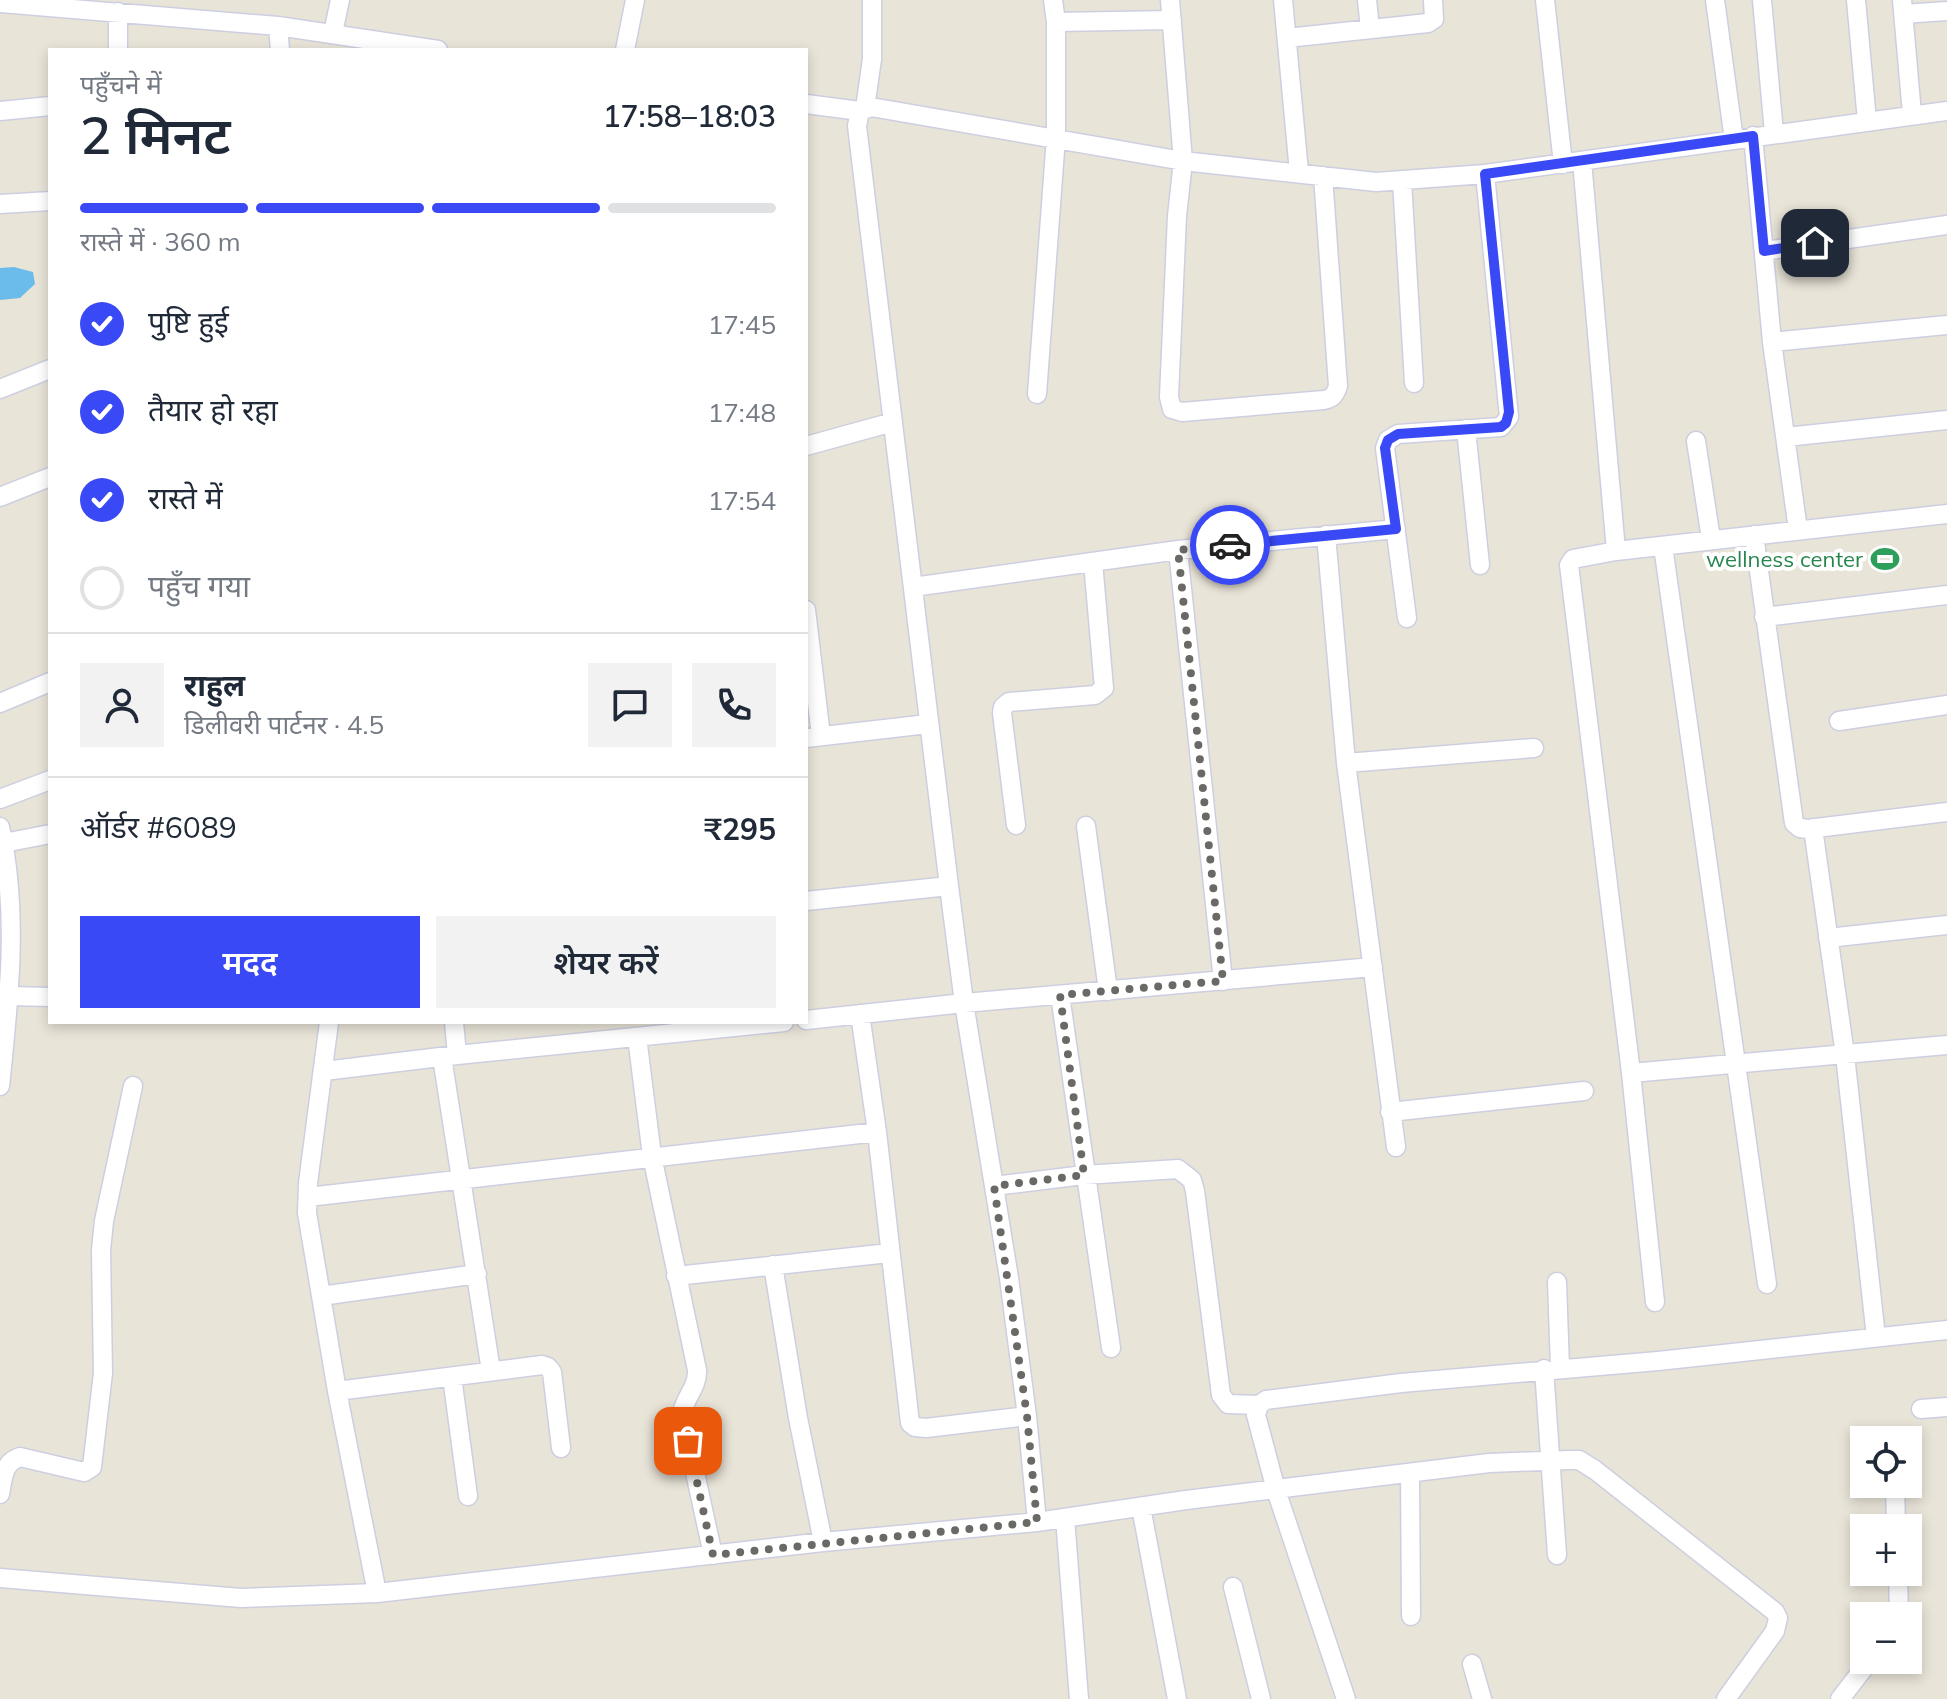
<!DOCTYPE html>
<html lang="hi">
<head>
<meta charset="utf-8">
<style>
	:root { --surface:#fff; --page:#f2f2f3; --text:#1f2937; --muted:#747a83; --line:#e0e1e3; --accent:#3949f5 }
	body { margin:0; font-family:Mulish,"Noto Sans Devanagari",sans-serif; background:var(--page); color:var(--text); height:100vh; display:flex; flex-direction:column; font-size:30px; white-space:nowrap }
	* { box-sizing:border-box; margin:0 }
	p { font-size:26px; color:var(--muted) }
	.icon { flex:none; width:44px; height:44px; fill:none; stroke:currentColor; stroke-width:2; stroke-linecap:round; stroke-linejoin:round }
	.map { position:relative; flex:1; overflow:hidden }
	.drawer { position:absolute; left:48px; top:48px; width:760px; height:976px; display:flex; flex-direction:column; background:var(--surface); border-radius:0px; box-shadow:0 4px 12px #0003 }
	.drawer>* { flex:none }
	.buttons { position:absolute; left:1850px; top:1426px; display:grid; gap:16px }
	.buttons a { display:grid; place-items:center; width:72px; height:72px; border-radius:0px; background:var(--surface); box-shadow:0 4px 12px #0003; font-size:40px }
	.pin { position:absolute; display:grid; place-items:center; width:68px; height:68px; color:#fff; margin:-34px; border-radius:16px; box-shadow:0 4px 12px #0006 }
	.courier { position:absolute; display:grid; place-items:center; width:80px; height:80px; margin:-40px; border:6px solid #3949f5; border-radius:50%; background:#fff; color:#222; box-shadow:0 2px 10px #0007 }
	.headline em { font-style:normal; font-weight:600 }
	.headline div { display:flex; flex-direction:column-reverse }
	.headline { display:flex; align-items:center; justify-content:space-between; height:136px; padding:0 32px }
	h1 { font-size:52px; font-weight:600; line-height:60px }
	.bar { display:grid; grid-template-columns:repeat(4,1fr); gap:12px 8px; align-content:center; height:96px; padding:0 32px }
	.bar i { height:10px; border-radius:6px; background:var(--line) }
	.bar .on { background:var(--accent) }
	.bar p { grid-column:span 4 }
	.line { display:flex; align-items:center; gap:20px; padding:0 32px; border-top:2px solid var(--line) }
	.line div { flex:1 }
	.round { display:grid; place-items:center; flex:none; width:84px; height:84px; border-radius:0px; background:var(--page) }
	ol { padding:0 32px; list-style:none }
	li { display:flex; align-items:center; gap:24px; height:88px }
	li p { margin-inline-start:auto }
	li .icon { padding:8px; border-radius:50%; background:var(--accent); color:#fff; stroke-width:4 }
	li:last-child { color:var(--muted) }
	li i { width:44px; height:44px; border:4px solid var(--line); border-radius:50% }
	.cta { display:flex; gap:16px; margin-top:auto; padding:16px 32px }
	.cta a { flex:1; height:92px; border-radius:0px; background:var(--accent); color:#fff; font-size:32px; font-weight:600; line-height:92px; text-align:center }
	.cta a+a { background:var(--page); color:var(--text) }
	.map>svg:first-child { display:block }
	.water { fill:#6cbceb }
	.lines { fill:none; stroke-linecap:round; stroke-linejoin:round }
	.minor-casing { stroke:#cdcfe0; stroke-width:21 }
	.minor { stroke:#fff; stroke-width:18 }
	.done { stroke:#6b6965; stroke-width:8; stroke-dasharray:0 14.4 }
	.route { stroke:#3949f5; stroke-width:10 }
	.labels { text-anchor:middle; stroke-width:8; stroke-linejoin:round; paint-order:stroke }
	.leisure-label { font-size:22px; fill:#27864d; stroke:#fff; text-anchor:end }
</style>
</head>
<body>
<div class="map">
<svg width="1947" height="1699" viewBox="0 0 1947 1699">
	<rect width="100%" height="100%" fill="#e9e4d8"/>
	<path class="water" d="M14,267L33,272L35,284L20,298L0,300V268Z"/>
	<g class="lines">
		<defs>
			<path id="minor" d="M1170,0L1183,161L1177,216L1169,397L1172,409L1182,412L1324,400C1333,398 1335,395 1338,386L1323,176
				M1283,0L1299,172
				M1367,0L1370,29
				M1545,0L1563,164
				M1715,0L1734,140
				M1762,0L1774,133
				M1856,0L1867,121
				M1902,0L1912,114
				M0,3L278,26L438,50
				M1903,14L1947,11
				M1056,22L1172,20
				M278,26L280,50
				M333,33L340,0
				M1287,38L1428,23L1434,19L1433,0
				M118,50V12
				M625,50L635,0
				M806,104L860,111
				M865,108L872,59V0
				M0,111L50,106
				M1753,136L1772,342L1798,530
				M1582,161L1616,551
				M1402,181L1414,383
				M0,204L50,201
				M1764,251L1947,225
				M1772,342L1947,325
				M0,389L50,369
				M1037,394L1056,137V22L1053,0
				M1466,429L1480,565
				M1786,437L1947,420
				M1696,441L1711,539
				M806,446L893,422
				M0,497L50,477
				M1326,535L1346,763L1396,1147
				M1754,535L1794,823L1800,828L1808,829L1947,812
				M1663,546L1767,1284
				M1178,550L1223,981
				M913,587L1178,550L1396,529
				M806,610L821,736
				M1764,617L1947,595
				M1407,618L1385,448L1388,440L1398,434L1501,427L1509,417L1485,174
				M0,703L50,682
				M1839,721L1947,705
				M806,738L928,724
				M1346,763L1534,748
				M0,799L50,780
				M1016,825L1002,713L1003,707L1009,702L1095,695L1104,688L1093,562
				M1086,826L1108,991
				M0,827C19,912 9,1000 0,1086
				M1813,828L1845,1055L1876,1337
				M4,843L50,834
				M806,901L949,886
				M1828,938L1947,925
				M1060,995L1111,1348
				M10,996L50,997
				M860,1014L877,1132L910,1423L915,1427L926,1428L1027,1416
				M806,1020L964,1003L1373,967
				M329,1022L308,1183L307,1213L337,1391L377,1593
				M454,1022L457,1055
				M637,1037L652,1156L697,1370C698,1387 685,1397 682,1413L713,1555
				M442,1057L491,1371
				M324,1071L457,1055L784,1022
				M1631,1073L1947,1045
				M1390,1112L1584,1091
				M994,1186L1084,1175L1178,1169L1192,1180L1195,1191L1221,1395L1228,1404L1259,1405
				M308,1197L877,1132
				M773,1265L798,1418L823,1542
				M676,1276L889,1253
				M1557,1282L1560,1368
				M321,1296L477,1274
				M1655,1302L1631,1073L1569,565L1573,559L1616,551L1947,514
				M1544,1369L1557,1555
				M452,1377L468,1496
				M337,1391L542,1365L548,1367L552,1372L561,1448
				M1921,1409L1947,1407
				M1410,1473L1411,1616
				M1895,1484L1896,1528
				M0,1494C3,1479 3,1462 20,1457L84,1472L92,1467L103,1373L101,1250L104,1221L133,1086
				M1141,1507L1177,1699
				M1065,1518L1079,1699
				M1037,1522L1027,1416L1009,1278L964,1003L949,886L857,126L860,111L871,107L1183,161L1376,182L1485,174L1947,111
				M1898,1572L1899,1616
				M0,1578L241,1598L377,1593L823,1542L1037,1522L1186,1500L1489,1463L1568,1460H1579L1595,1470L1775,1612L1778,1618L1775,1631L1726,1699
				M1233,1587L1261,1699
				M1472,1664L1482,1699
				M1346,1699L1276,1490L1256,1415L1259,1405L1266,1400L1401,1383L1658,1361L1947,1330
				M1840,1699L1870,1660"/>
		</defs>
		<use href="#minor" class="minor-casing"/>
		<use href="#minor" class="minor"/>
	</g>
	<g class="lines">
		<path class="done" d="M688,1441L713,1555L1037,1522L1027,1416L994,1186L1084,1175L1060,995L1223,981L1178,550L1230,545"/>
		<path class="route" d="M1230,545L1396,529L1385,448L1388,440L1398,434L1501,427L1506,423L1509,412L1485,174L1753,136L1764,251L1815,243"/>
	</g>
	<defs>
		<symbol id="stadium-bare" viewBox="-9 -9 18 18"><path d="M0-5a6.5 5 0 1 0 0 10a6.5 5 0 1 0 0-10ZM-3.5-1.8h7v3.6h-7Z" fill="#2e9e5b" stroke="#fff" stroke-width="2.5" paint-order="stroke"/></symbol>
	</defs>
	<g fill-rule="evenodd">
		<use href="#stadium-bare" x="1865" y="539" width="40" height="40"/>
	</g>
	<g class="labels">
		<g class="leisure-label">
			<text x="1863" y="567">wellness center</text>
		</g>
	</g>
</svg>
<div class="buttons">
<a><svg class="icon" aria-label="locate" viewBox="0 0 24 24"><circle cx="12" cy="12" r="6"/><path d="M12 2v4M12 18v4M2 12h4M18 12h4"/></svg></a>
<a>+</a>
<a>−</a>
</div>
<div class="pin" style="left:688px;top:1441px;background:#ea580c"><svg class="icon" aria-label="bag" viewBox="0 0 24 24"><path d="M5 8h14l-1 12H6zM9 8a3 3 0 0 1 6 0"/></svg></div>
<div class="pin" style="left:1815px;top:243px;background:#1f2937"><svg class="icon" aria-label="home" viewBox="0 0 24 24"><path d="M3 11l9-7 9 7M6 9v11h12V9"/></svg></div>
<div class="courier" style="left:1230px;top:545px"><svg class="icon" aria-label="car" viewBox="0 0 24 24"><path d="M5 17H2v-5l4-1 3-4h7l3 4 3 1v5h-3M9 17h6M6 11h13"/><circle cx="7" cy="17" r="2"/><circle cx="17" cy="17" r="2"/></svg></div>
<section class="drawer">
<div class="headline"><div><h1>2 मिनट</h1><p>पहुँचने में</p></div><em>17:58–18:03</em></div>
<div class="bar"><i class="on"></i><i class="on"></i><i class="on"></i><i></i><p>रास्ते में · 360 m</p></div>
<ol>
<li><svg class="icon" aria-label="check" viewBox="0 0 24 24"><path d="M5 12l5 5 9-10"/></svg>पुष्टि हुई<p>17:45</p></li>
<li><svg class="icon" aria-label="check" viewBox="0 0 24 24"><path d="M5 12l5 5 9-10"/></svg>तैयार हो रहा<p>17:48</p></li>
<li><svg class="icon" aria-label="check" viewBox="0 0 24 24"><path d="M5 12l5 5 9-10"/></svg>रास्ते में<p>17:54</p></li>
<li><i></i>पहुँच गया</li>
</ol>
<div class="line" style="height:144px"><a class="round"><svg class="icon" aria-label="person" viewBox="0 0 24 24"><circle cx="12" cy="8" r="4"/><path d="M4 21q1-7 8-7t8 7"/></svg></a><div><b>राहुल</b><p>डिलीवरी पार्टनर · 4.5</p></div><a class="round"><svg class="icon" aria-label="chat" viewBox="0 0 24 24"><path d="M4 5h16v11H9l-5 4z"/></svg></a><a class="round"><svg class="icon" aria-label="phone" viewBox="0 0 24 24"><path d="M5 4h4l2 5-3 2q2 4 5 5l2-3 5 2v4C11 20 4 13 5 4z"/></svg></a></div>
<div class="line" style="height:104px"><div>ऑर्डर #6089</div><b>₹295</b></div>
<div class="cta"><a>मदद</a><a>शेयर करें</a></div>
</section>
</div>
</body>
</html>
